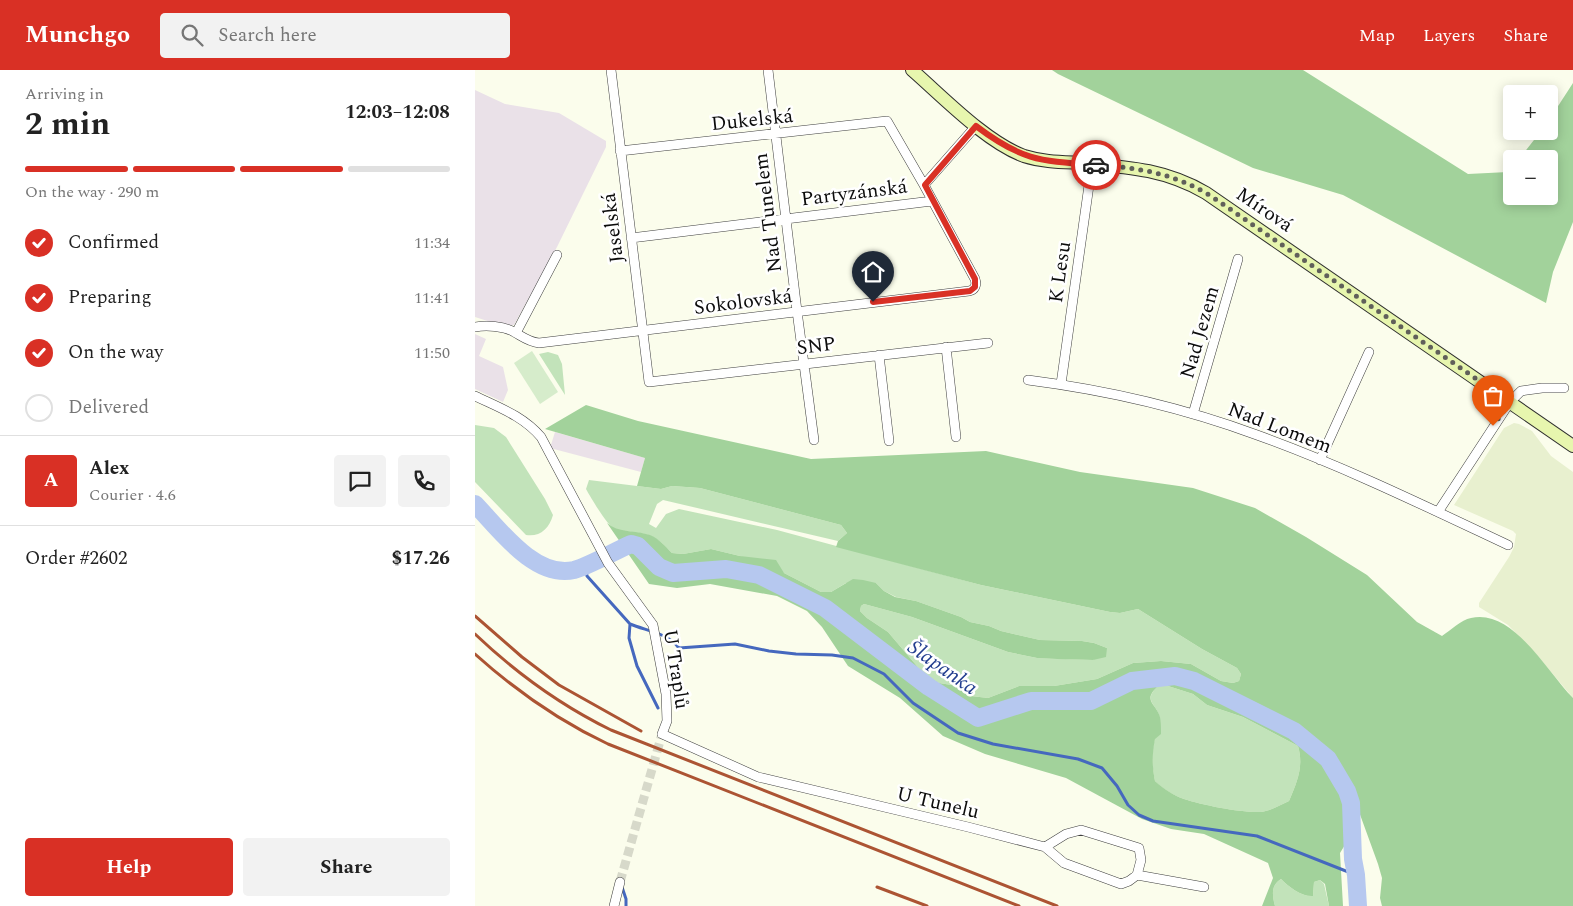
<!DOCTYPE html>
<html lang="en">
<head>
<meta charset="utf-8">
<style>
	:root { --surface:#fff; --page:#f2f2f2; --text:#222; --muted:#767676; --line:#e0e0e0; --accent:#d93025 }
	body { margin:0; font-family:Spectral,serif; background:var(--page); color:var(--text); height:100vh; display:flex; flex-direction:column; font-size:19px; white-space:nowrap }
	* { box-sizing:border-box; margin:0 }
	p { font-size:16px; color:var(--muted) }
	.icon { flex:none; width:28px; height:28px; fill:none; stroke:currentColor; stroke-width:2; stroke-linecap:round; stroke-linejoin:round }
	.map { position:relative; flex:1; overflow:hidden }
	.panel { display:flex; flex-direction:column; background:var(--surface); width:475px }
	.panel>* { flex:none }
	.buttons { position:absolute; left:1028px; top:15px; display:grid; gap:10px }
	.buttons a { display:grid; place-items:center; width:55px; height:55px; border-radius:5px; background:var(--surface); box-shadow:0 2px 12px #0003; font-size:25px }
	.pin { position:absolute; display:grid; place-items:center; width:42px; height:42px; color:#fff; margin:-51px -21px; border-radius:50% 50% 50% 0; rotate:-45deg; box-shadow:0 0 5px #0007 }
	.pin .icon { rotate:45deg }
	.courier { position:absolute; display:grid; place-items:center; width:50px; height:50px; margin:-25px; border:4px solid #d93025; border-radius:50%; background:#fff; color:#222; box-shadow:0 1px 6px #0007 }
	.summary em { font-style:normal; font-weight:700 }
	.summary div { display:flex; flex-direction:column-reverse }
	.summary { display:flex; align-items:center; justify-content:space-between; height:85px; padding:0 25px }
	h1 { font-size:32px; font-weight:700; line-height:38px }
	.bar { display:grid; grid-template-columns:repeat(4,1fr); gap:8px 5px; align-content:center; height:60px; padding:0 25px }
	.bar i { height:6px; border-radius:4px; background:var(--line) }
	.bar .on { background:var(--accent) }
	.bar p { grid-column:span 4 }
	.line { display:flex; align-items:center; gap:12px; padding:0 25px; border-top:1px solid var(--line) }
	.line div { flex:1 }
	.round { display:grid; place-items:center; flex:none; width:52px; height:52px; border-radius:5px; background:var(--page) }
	ol { padding:0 25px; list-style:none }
	li { display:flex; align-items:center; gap:15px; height:55px }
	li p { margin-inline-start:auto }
	li .icon { padding:5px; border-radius:50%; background:var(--accent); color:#fff; stroke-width:4 }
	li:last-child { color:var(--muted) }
	li i { width:28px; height:28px; border:2px solid var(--line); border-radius:50% }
	.primary-button { display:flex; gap:10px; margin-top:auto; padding:10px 25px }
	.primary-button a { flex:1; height:58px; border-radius:5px; background:var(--accent); color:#fff; font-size:20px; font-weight:700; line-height:58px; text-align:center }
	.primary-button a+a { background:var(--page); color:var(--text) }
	header { display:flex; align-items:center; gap:30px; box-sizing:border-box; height:70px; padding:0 25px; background:var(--accent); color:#fff }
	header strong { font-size:24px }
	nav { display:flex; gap:28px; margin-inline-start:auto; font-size:18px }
	.search { width:350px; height:45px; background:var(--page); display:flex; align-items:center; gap:12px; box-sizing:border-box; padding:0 18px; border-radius:5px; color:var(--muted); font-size:19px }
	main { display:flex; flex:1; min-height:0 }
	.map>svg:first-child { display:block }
	.industrial { fill:#eae1e8 }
	.farmland { fill:#e8f0cf }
	.green { fill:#c2e3ba }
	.forest { fill:#a2d29b; fill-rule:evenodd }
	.pitch { fill:#d6eccb }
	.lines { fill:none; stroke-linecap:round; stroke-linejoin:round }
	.stream { stroke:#4568be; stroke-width:3 }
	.river { stroke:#b6c8ef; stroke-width:18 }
	.street-tunnel { stroke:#d7d9ca; stroke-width:9; stroke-dasharray:9 4.5; stroke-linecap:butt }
	.street-casing { stroke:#3f3f3f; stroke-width:10 }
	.secondary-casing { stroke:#2e2e2e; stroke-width:14 }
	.street { stroke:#fff; stroke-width:9 }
	.secondary { stroke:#e7f6ae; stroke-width:12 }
	.rail { stroke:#ac5433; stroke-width:3 }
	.done { stroke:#60605a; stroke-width:5; stroke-dasharray:0 9 }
	.route { stroke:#d93025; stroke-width:6 }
	.labels { text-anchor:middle; stroke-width:5; stroke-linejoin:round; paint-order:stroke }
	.street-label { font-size:20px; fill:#0c0c0c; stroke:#fff }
	.water-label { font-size:21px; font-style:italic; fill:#233e8f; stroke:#fff }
</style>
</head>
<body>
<header>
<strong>Munchgo</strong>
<div class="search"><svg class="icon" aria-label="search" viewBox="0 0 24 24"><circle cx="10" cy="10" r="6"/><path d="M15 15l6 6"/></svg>Search here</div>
<nav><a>Map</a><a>Layers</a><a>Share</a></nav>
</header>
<main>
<section class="panel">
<div class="summary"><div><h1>2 min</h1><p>Arriving in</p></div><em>12:03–12:08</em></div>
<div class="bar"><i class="on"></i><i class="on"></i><i class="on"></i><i></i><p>On the way · 290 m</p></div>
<ol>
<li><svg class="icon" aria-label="check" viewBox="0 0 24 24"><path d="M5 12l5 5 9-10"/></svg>Confirmed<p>11:34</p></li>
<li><svg class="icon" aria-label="check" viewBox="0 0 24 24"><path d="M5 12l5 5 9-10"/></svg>Preparing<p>11:41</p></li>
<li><svg class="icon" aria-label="check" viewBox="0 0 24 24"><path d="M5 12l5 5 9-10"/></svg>On the way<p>11:50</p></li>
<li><i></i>Delivered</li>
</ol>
<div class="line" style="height:90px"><b class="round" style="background:var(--accent);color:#fff">A</b><div><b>Alex</b><p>Courier · 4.6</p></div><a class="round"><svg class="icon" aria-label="chat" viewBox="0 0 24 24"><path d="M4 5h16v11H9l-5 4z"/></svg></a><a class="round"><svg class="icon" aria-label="phone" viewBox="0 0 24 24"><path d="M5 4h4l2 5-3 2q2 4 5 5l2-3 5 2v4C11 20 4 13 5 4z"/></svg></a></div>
<div class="line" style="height:65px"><div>Order #2602</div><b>$17.26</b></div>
<div class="primary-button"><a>Help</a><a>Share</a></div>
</section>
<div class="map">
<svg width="1098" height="836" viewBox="0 0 1098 836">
	<rect width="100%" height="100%" fill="#fbfdec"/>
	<path class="industrial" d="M0,20L30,34L84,43L131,71V77L82,177L39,255H25L0,247Z
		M0,264L11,269L4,286L28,297L33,320L28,332L0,319Z
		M80,362L170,388L166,402L75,378Z"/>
	<path class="farmland" d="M1039,353L1044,354L1057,361L1076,386L1098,402V628L1061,584L1033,555L1004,537V533L1034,487L1039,477L1041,464L1038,461L979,435L1029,358Z"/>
	<path class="green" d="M73,282L83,285L87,294L90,325L64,284Z
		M0,355L19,358L31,367L70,429L78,445C74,459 65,467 51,465L0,412Z
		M114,410L186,419L197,416L225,418L366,455L372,463L363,471L188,430L182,434L174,454L181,458L191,444L204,439L302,460L506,515L635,542L645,543L663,539L727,579L762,598L766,604L764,611L758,613L746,611L716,594L686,591L658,593L622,609L579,616H544L513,628L496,626L483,616L464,613L447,602L413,562L392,548L385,541L386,536L389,534L437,547L533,582L562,588L618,590L632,578L619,573L607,571L565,570L526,561L514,556L495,552L486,547L441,531L421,527L409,521L401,513H371L356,522H346L309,503L265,486L236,479L208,484L197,483C183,468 177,464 157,462C152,461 146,461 141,460C133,457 116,428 111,419Z
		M690,615L718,624L732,635L768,647L823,676C829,697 822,712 814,731C805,735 796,741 786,742C767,743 727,735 709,729C698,725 688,719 680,711C677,697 676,683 680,668C681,662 686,657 685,650C684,634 666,632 683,616Z
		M806,809C814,817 827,827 838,826L839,812L845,810L849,814L854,836H800C797,825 796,815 806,809Z"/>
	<path class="forest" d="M577,0H828L993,104L1033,102L1036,98V126H1074V89H1044L1066,61H1074V50L1098,13V152L1078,202L1071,233L868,125L778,98L583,4Z
		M111,335L163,351L336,389L511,381L605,402L718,418L780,438L831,467L892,505L942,552L967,566C976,560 986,550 996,548C1038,538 1073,603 1098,628V836H907L905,828L907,808L903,794L871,706L864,723L872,739L876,765L865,783L868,836H854L850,814L845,810L839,812L838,826C827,827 814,817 806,809C796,815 797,825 800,836H787L798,808L793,793L729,764L696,759L667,749L591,708L510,684L468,666L425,628L373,596L347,557L332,541L302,526L235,514L202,518L174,514L132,453C144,463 157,460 171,464C182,466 190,476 197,483L208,484L236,479L265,486L301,490L309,503L346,522H356L378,509L388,510L401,513L409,521L420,527L441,531L486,547L495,552L514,556L526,561L565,570L607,571L619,573L632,578L631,587L618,590L582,589L562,588L533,582L437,547L389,534L386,536L385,541L392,548L413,562L447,602L464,613L483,616L496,626L513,628L544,616H579L622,609L658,593L686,591L716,594L746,611L758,613L764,611L766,604L762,598L727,579L663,539L645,543L635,542L506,515L361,477L363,471L372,463L366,455L225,418L197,416L186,419L162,416L170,388L70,359ZM690,615L718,624L732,635L768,647L823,676C829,697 822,712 814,731C805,735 796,741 786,742C767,743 727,735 709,729C698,725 689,719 680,711C677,696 677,684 680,669L686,664C686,659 686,652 685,647C681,633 667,631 683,616Z"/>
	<path class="pitch" d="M57,281L83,322L65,334L39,293Z"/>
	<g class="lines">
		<path class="stream" d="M110,495L112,506L155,554L154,568L162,596L183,638
			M155,554C172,561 193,563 204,578L260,574L294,581L321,584L357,585L378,588L409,604L438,633L483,663L518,674L603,689L627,698L642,716L653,735L664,745L678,751L782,766L881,805
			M147,817L151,829V836"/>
		<path class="river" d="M0,434C24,459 60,509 99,500C114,496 140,481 156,474L163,476L184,497L198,503L251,499L284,505L350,538L454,617L503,648L556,631H616L657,611L700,606L719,611L819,661L853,689L872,721L876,733L878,789L881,805L883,836"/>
		<path class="street-tunnel" d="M145,812L187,664"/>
		<defs>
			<path id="street" d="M136,0L174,312L513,273
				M293,0L322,241L339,370
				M449,115L501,56
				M156,168L457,131
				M0,257C11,255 29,256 39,262C48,267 54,272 64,273L494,221C500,220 502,215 500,209L449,115L412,51L145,81
				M41,263L82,185
				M471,277L481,367
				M404,285L414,371
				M553,310C631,320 709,338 782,365C868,396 950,436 1033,475
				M586,314L617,94
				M0,326C25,338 48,346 66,367L133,493L178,555L191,624L192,651L187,664L283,707L493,757L570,777L589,793L646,814L654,811L662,805L729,817
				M718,344L763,189
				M845,390L894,282
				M963,442L1035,332L1046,321L1067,318H1089
				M570,777L591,764L606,760L664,778L666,790L662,805
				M139,836L145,812"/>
			<path id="secondary" d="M437,0C468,27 511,72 549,86C568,92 587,92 606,93C652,97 690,99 731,123L1098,376"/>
		</defs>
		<use href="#street" class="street-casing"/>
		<use href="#secondary" class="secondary-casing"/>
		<use href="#street" class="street"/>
		<use href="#secondary" class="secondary"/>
		<path class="rail" d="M0,546L47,587L84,615L166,661
			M0,564C41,603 85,635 136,660L582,836
			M0,584C40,620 84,651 133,674L544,836
			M402,817L452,836"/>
	</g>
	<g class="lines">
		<path class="done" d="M621,95C665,98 698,103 736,126L1035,332L1018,356"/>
		<path class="route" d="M398,232L495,221L500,217V209L450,115L501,56C547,91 566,91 621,95"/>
	</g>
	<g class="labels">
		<g class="street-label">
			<text transform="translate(277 49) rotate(-6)" y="7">Dukelská</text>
			<text transform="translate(379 122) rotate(-7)" y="7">Partyzánská</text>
			<text transform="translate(790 139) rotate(34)" y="7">Mírová</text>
			<text transform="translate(292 143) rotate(-97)" y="7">Nad Tunelem</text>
			<text transform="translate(137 158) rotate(-97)" y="7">Jaselská</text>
			<text transform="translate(584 202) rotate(-82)" y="7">K Lesu</text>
			<text transform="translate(268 231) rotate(-7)" y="7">Sokolovská</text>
			<text transform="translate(724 262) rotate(-74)" y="7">Nad Jezem</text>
			<text transform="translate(341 275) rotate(-7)" y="7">SNP</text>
			<text transform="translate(805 357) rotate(21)" y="7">Nad Lomem</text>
			<text transform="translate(202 599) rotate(81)" y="7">U Traplů</text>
			<text transform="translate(463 732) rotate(13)" y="7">U Tunelu</text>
		</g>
		<g class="water-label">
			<text transform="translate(468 597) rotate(35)" y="7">Šlapanka</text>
		</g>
	</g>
</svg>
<div class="buttons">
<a>+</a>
<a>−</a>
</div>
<div class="pin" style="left:1018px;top:356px;background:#ea580c"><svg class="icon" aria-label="bag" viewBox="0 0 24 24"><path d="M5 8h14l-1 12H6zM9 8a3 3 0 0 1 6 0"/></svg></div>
<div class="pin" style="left:398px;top:232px;background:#1f2937"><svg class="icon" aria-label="home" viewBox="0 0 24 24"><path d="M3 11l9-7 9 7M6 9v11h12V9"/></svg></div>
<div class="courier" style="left:621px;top:95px"><svg class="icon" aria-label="car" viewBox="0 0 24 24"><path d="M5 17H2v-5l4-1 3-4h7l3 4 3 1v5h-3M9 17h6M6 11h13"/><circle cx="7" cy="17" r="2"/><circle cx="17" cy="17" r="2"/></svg></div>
</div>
</main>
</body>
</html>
